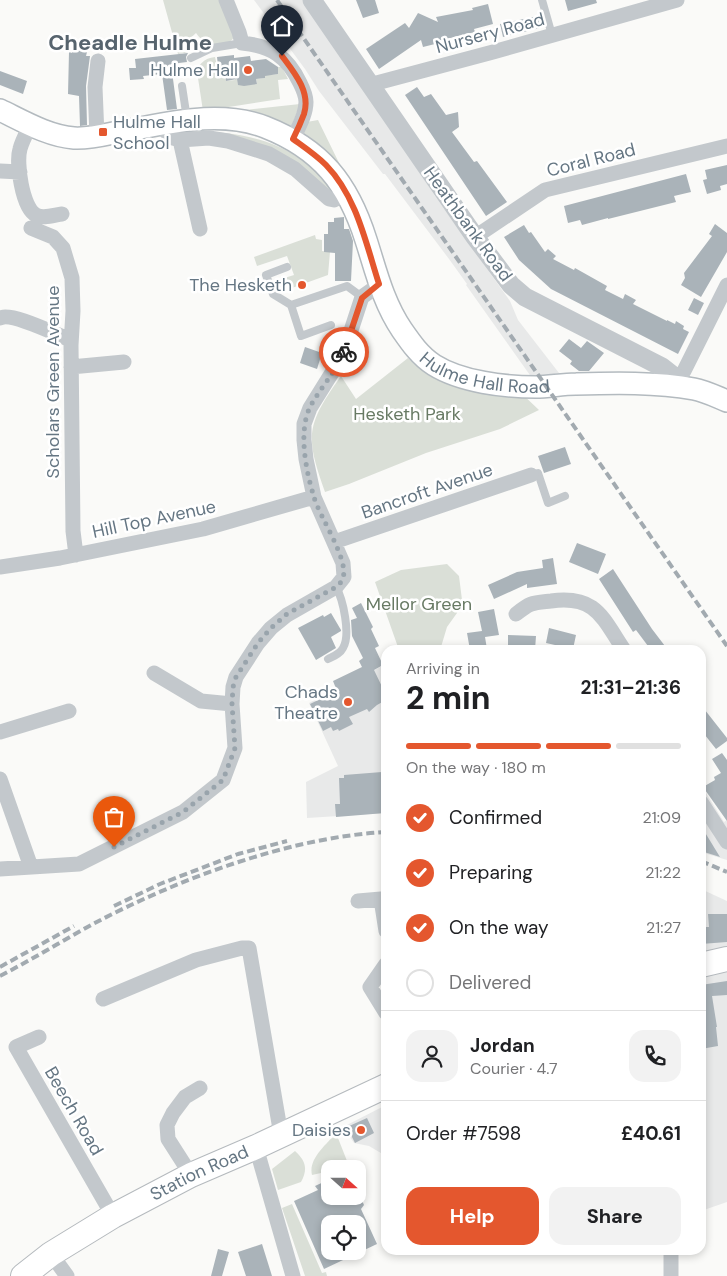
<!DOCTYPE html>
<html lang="en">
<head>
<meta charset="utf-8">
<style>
	:root { --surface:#fff; --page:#f2f2f2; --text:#202124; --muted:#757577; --line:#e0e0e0; --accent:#e4572e }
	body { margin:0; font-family:"DM Sans",sans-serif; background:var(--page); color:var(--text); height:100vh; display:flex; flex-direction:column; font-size:19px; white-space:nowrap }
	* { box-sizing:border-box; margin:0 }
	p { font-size:16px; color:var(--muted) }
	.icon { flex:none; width:28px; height:28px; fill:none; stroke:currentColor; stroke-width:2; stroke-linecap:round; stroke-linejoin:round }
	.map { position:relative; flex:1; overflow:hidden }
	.sheet { position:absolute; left:381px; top:645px; width:325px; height:610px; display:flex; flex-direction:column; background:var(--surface); border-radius:15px; box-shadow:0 2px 8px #0003 }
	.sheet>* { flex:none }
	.needle { width:32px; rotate:111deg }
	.tools { position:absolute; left:321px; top:1160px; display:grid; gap:10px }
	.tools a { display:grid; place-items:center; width:45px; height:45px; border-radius:10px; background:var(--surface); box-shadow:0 2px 8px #0003; font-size:25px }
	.pin { position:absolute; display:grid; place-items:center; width:42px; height:42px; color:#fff; margin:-51px -21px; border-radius:50% 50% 50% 0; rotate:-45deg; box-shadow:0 0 5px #0007 }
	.pin .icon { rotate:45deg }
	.courier { position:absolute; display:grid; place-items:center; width:50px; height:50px; margin:-25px; border:4px solid #e4572e; border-radius:50%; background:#fff; color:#222; box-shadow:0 1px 6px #0007 }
	.overview em { font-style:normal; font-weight:700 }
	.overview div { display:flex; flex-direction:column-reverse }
	.overview { display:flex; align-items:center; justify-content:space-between; height:85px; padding:0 25px }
	h1 { font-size:32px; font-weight:700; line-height:38px }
	.bar { display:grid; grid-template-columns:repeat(4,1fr); gap:8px 5px; align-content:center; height:60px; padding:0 25px }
	.bar i { height:6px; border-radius:4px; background:var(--line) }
	.bar .selected { background:var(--accent) }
	.bar p { grid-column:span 4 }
	.line { display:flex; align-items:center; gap:12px; padding:0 25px; border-top:1px solid var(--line) }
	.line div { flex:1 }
	.round { display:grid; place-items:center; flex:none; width:52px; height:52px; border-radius:15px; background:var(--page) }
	ol { padding:0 25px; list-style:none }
	li { display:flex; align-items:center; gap:15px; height:55px }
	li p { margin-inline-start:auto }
	li .icon { padding:5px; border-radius:50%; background:var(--accent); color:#fff; stroke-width:4 }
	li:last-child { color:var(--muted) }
	li i { width:28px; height:28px; border:2px solid var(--line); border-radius:50% }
	.cta { display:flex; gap:10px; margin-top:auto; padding:10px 25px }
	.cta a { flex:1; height:58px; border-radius:15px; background:var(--accent); color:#fff; font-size:20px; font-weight:700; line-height:58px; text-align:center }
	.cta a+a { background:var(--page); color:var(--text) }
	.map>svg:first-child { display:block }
	.built { fill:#e8e9e9 }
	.green { fill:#dadfd7 }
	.building { fill:#aab3b9; fill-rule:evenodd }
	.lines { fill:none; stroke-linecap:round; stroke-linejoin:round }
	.secondary-casing { stroke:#b3babf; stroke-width:24 }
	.primary-casing { stroke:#b5babe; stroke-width:26 }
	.service { stroke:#c3c8cc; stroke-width:8 }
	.minor { stroke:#c3c8cc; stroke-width:15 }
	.tertiary { stroke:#c3c8cc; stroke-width:19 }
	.secondary { stroke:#fff; stroke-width:21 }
	.primary { stroke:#fff; stroke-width:24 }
	.rail { stroke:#a2aab0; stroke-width:4; stroke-dasharray:8 4; stroke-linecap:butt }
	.done { stroke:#99a4ac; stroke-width:5; stroke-dasharray:0 9 }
	.route { stroke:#e4572e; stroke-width:6 }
	.poi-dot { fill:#e4572e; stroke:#fff; stroke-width:2 }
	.labels { text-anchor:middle; stroke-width:5; stroke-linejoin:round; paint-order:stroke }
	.street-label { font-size:18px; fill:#657683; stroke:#fff }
	.poi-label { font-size:18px; fill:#657683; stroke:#fff; text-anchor:end }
	.park-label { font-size:18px; fill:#687a64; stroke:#fff }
	.district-label { font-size:22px; font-weight:bold; fill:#57646e; stroke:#fff }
</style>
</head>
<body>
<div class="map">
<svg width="727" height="1276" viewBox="0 0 727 1276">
	<rect width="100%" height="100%" fill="#fafaf8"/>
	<path class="built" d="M254,0H303L345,60L435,196L510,301L518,320L559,373L532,378L466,285L467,284L449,259L385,174H383L319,91L305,69Z
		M386,664V813L307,818L306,782L338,766L309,703Z
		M701,785L724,822L727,820V860L701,852Z
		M701,889L727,901V1202L701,1211Z
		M386,1105V1156L369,1146L354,1143L343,1127Z"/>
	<path class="green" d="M163,0H219L234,37C231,42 229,42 224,43C209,46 205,45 196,33L184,44L189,52L178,54Z
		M215,57L219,74L225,73L226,81L235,80L234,73L237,72L238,85L257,84L256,79L265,78L264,74L269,75L278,74L277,67H282L288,79L278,80L280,99L203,111L198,78L194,75C198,65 204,58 215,57Z
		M300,104L292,125L290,126L236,111Z
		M318,120L341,167L339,169L303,134L307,122Z
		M196,131C253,133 299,144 334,193L332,194L304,170L181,135L179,132Z
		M315,235L316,239L322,240V251L330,252L328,275L278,293L275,288L278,280L294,275L287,256L257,266L254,257Z
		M408,358C444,394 472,389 519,391L539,410L500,429L426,453L349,484L325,492C305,436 306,425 341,376L356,399Z
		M447,564L459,576L462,600L457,613L447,627L441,647L447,650H399L375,582L401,570Z
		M336,1133L349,1166L340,1169H330V1171L312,1175C308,1159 326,1145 336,1133Z
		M295,1151C306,1161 308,1169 301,1182L278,1190L272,1169Z
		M292,1204L322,1273L326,1272L327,1276H305L282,1208Z"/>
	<path class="building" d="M356,0H375L379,13L363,18Z
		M565,0H596L597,3L568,11Z
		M488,4L493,24L474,29L475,32L438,41L439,43L423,47L421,40L379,69L366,49L405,23L409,28L418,13L438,22L436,17L473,10L472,8Z
		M538,16L540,28L503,37L500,24Z
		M74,42L86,44L85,52H87L86,56H90L86,86L87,125L80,126L79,96L68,94L69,52L72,53Z
		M188,53L186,57L187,62L171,64L177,109L167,110L162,74L143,76L144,79L130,80L129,68H136L135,59Z
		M234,55V58L250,56L251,61L266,59L278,67V74L265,76V78L256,79L257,84L244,86L238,85L237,79L226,81L225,73L219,74L217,57Z
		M0,71L27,81L23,94L0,85Z
		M417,87L424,97L431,94L446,115L458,112L459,127L452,132L474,162L477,161L507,202L486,216L405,95Z
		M727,165V184L720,186L721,190L707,194L703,180L707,179L705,170Z
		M686,174L691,192L674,196L676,202L608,219V218L582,225L580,220L568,223L564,206Z
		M344,217V229H349L353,241L351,281H335V253L324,252V234H328V222H334V218Z
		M715,224L727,233V252L701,297L681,285L685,278L684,273L712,236L709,234Z
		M524,225L529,233L531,232L545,252L548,249L556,256L553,259L574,270L575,268L607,286L605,290L623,299L625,294L636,300L633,304L667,321V320L675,324L676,321L684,326L683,329L689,332L678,354L551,289L519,260L504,237Z
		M694,298L704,303L698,315L688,310Z
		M569,339L581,348L587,341L604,353L589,371H579L570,364L572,361L559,351Z
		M305,347L322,353L317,369L300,363Z
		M565,447L571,464L544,473L538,456Z
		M577,543L606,554L598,574L569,562Z
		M553,558L557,584L527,588V584L494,599L488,585L517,572L543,568L542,560Z
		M613,569L652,629L668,650H651L636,630L633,632L599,579Z
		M361,603L373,627L371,629L379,646L375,648L383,665L374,670L386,695V700L377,705L369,712L367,709L349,717L353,724L339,731L338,729L333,731L331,727L323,731L310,704L337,691L333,681L362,667L359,661L363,658L352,636L351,620L357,618L352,608Z
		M494,609L499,635L485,637L487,649L470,650L467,633L482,631L478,612Z
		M331,613L341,630V631L331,637L336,648L316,660L298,628L323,615L324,617Z
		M549,628L576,635L573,649L546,643Z
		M508,635L536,636L535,650H508Z
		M701,705L727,738V741L716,749L701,730Z
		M722,753L727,760V821L703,787L715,780L714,777L721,773L712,759Z
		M382,772L385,813L336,817L335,804H340L339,778H344V775Z
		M701,826L720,857L701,851Z
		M708,914H727V942L701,944V927H709Z
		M727,981V995L712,996L717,1027H716L718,1046L701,1049V985Z
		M367,1118L374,1133L355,1143L347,1127Z
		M330,1179V1196H360L364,1205L361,1209L377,1244L324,1269L294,1201L318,1190L315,1186ZM330,1224H358V1251H330Z
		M262,1244L272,1276H246L238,1252Z
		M218,1249L229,1252L222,1276H211Z"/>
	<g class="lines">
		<defs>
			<g id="secondary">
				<path id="s1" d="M0,110C23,121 48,136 74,138C88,139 104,135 118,132C166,124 218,109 265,127C321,149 348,183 366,240C376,271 383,302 402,330C411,343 420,356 434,365C461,382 505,387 536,387C549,387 562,384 576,384C614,383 656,382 694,389C705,391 717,397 727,401"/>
			</g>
			<g id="primary">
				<path d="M701,965L727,959"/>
				<path id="s2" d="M23,1276L51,1254L113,1216L191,1175L256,1147L386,1086"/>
			</g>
		</defs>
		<use href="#secondary" class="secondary-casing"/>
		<use href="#primary" class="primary-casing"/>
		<path class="service" d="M542,0L552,35
			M191,58L212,48L242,43
			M182,86L187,119
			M287,267L266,275L273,294L291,305
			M331,325L301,336L291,305L347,286L362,297
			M531,475L538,473L548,503L565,496
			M328,659C334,656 340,654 343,648C351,635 343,599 336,587"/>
		<path class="minor" d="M226,0L239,32L242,43C271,46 287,56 300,83C303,89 306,95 306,102C306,115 298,128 293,139
			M369,85L493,52L677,0
			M31,124C27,132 22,141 20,149C16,162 22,208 36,215C43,219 54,215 62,214
			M164,124L167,133L173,138L180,140L209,138L228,141L269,154L295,169L329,199L334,200L346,193
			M97,136L95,87L98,61
			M180,140L200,229
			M0,171L20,172
			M31,228L53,237L63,248L72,278L73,311L71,345L73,531L76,555
			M475,237L545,190L727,146
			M0,318C12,312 57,335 71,340
			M71,367L124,362
			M676,378L684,371L727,285
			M334,542L531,475
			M0,567L60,558L203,529L314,497
			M516,614C531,602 532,603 551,601C596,595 602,617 624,650
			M154,673L201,701L232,704
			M0,732L69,711
			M0,779L31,867
			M701,802L727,842
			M0,869L79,864L183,812L223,780L235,748L232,704L233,687L236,677L258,643L271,628L287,615L336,587L344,577L343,563L314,497L306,459L304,440V424L310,408L343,355L362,297L379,285
			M358,901L381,899L386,931
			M386,964L370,987L386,1013
			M103,999L196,960L242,948H249L281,1135
			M39,1037L16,1047L113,1216
			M256,1147L293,1276
			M191,1175L168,1139L167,1125L173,1113L185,1097L200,1088
			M51,1254L67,1276
			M671,1276V1250"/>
		<path class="tertiary" d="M312,0L475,237L511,285L525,297L662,367L676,378V387"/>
		<use href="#secondary" class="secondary"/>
		<use href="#primary" class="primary"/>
		<path class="rail" d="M277,0L727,646
			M701,861L727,872
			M114,906L160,884L238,854L287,841
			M0,967L74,926
			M0,976C31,960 62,941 93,924C178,879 290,837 386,832"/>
	</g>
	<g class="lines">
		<path class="done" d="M114,847L183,812L223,780L235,748L232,704L233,687L236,677L258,643L271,628L287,614L336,587C339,584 342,582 343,578C349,559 319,516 314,497C306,471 298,432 310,407C320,388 336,372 344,352"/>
		<path class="route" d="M282,56C294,72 311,92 304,114C301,122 297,131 293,139C304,147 316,155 326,165C357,197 366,244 379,284L362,298L344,352"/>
	</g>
	<g class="poi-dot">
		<circle cx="248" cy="70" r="5"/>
		<rect x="98" y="127" width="10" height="10" rx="2.5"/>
		<circle cx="302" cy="285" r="5"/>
		<circle cx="348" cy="702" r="5"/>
		<circle cx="361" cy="1130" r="5"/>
	</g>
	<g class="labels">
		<g class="street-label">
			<text transform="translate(490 33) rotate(-15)" y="6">Nursery Road</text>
			<text transform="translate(591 160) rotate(-14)" y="6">Coral Road</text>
			<text transform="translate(468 224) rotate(54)" y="6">Heathbank Road</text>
			<text dy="6" stroke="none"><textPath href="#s1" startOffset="628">Hulme Hall Road</textPath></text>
			<text transform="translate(53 382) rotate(-90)" y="6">Scholars Green Avenue</text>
			<text transform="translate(427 491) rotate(-19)" y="6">Bancroft Avenue</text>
			<text transform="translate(154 519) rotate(-12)" y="6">Hill Top Avenue</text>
			<text transform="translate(74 1111) rotate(60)" y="6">Beech Road</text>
			<text dy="6" stroke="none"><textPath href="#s2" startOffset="205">Station Road</textPath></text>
		</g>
		<g class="poi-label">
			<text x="238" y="76">Hulme Hall</text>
			<text x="113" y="128" text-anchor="start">Hulme Hall<tspan x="113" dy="21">School</tspan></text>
			<text x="292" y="291">The Hesketh</text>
			<text x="338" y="698">Chads<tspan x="338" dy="21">Theatre</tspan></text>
			<text x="351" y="1136">Daisies</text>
		</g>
		<g class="park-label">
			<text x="407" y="420">Hesketh Park</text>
			<text x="419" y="610">Mellor Green</text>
		</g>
		<g class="district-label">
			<text x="130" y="50">Cheadle Hulme</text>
		</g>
	</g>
</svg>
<div class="tools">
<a><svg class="needle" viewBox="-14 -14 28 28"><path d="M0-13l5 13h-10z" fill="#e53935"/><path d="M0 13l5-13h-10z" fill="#757577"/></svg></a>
<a><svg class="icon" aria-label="locate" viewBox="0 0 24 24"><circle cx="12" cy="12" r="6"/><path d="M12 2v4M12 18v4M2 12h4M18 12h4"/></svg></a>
</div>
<div class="pin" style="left:114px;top:847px;background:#ea580c"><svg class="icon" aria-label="bag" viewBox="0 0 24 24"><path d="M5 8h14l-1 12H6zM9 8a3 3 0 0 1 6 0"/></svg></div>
<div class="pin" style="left:282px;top:56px;background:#1f2937"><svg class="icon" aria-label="home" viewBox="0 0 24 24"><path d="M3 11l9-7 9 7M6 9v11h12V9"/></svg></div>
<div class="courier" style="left:344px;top:352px"><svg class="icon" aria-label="bike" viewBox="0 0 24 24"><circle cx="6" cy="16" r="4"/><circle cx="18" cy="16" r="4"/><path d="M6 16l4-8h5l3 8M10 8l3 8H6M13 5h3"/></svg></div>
<section class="sheet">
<div class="overview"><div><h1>2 min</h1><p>Arriving in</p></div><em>21:31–21:36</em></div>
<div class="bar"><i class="selected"></i><i class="selected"></i><i class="selected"></i><i></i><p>On the way · 180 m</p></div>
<ol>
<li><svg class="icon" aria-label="check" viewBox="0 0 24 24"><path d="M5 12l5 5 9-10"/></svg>Confirmed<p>21:09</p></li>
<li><svg class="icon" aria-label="check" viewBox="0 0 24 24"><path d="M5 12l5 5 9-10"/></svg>Preparing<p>21:22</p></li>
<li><svg class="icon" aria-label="check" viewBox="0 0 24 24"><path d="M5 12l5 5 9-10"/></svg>On the way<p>21:27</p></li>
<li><i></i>Delivered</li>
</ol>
<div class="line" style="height:90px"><a class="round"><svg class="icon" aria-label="person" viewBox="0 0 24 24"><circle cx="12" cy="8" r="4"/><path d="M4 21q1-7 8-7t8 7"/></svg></a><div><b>Jordan</b><p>Courier · 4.7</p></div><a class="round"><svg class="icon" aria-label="phone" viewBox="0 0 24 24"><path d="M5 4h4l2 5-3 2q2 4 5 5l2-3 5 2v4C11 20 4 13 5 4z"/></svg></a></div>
<div class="line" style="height:65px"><div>Order #7598</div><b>£40.61</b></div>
<div class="cta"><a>Help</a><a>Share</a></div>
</section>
</div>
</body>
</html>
